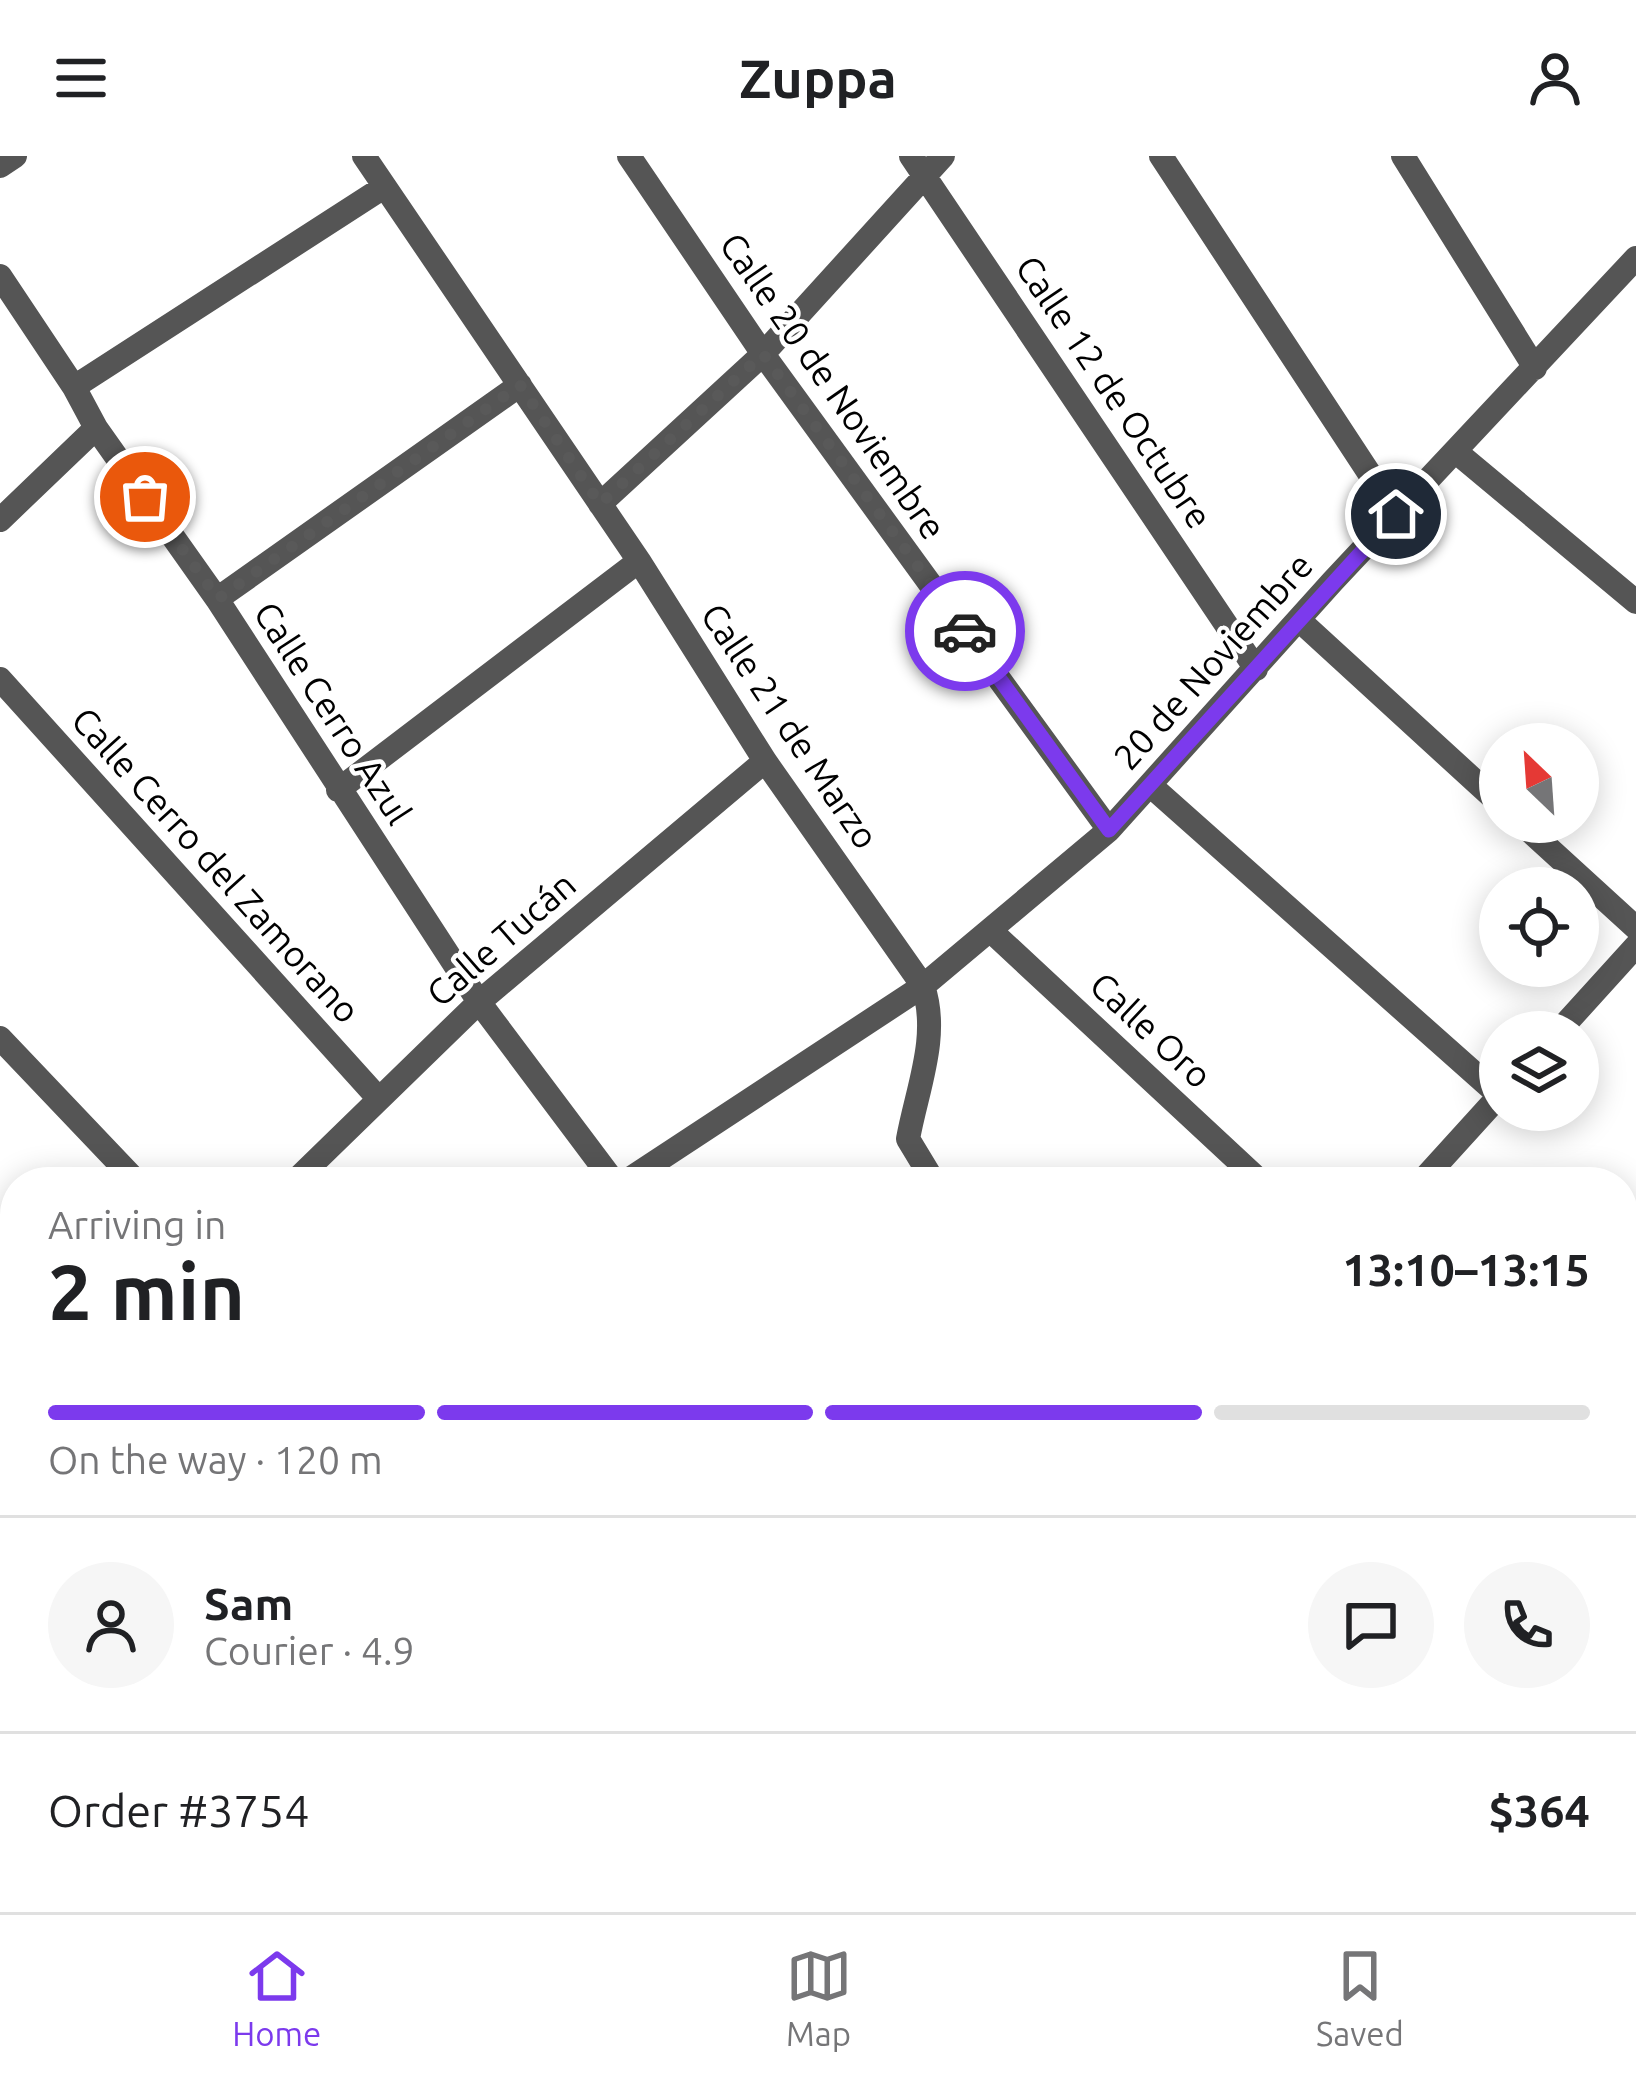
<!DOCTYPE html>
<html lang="en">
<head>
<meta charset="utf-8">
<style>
	:root { --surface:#fff; --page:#f6f6f6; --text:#202124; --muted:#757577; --line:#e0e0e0; --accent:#7c3aed }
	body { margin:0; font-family:Ubuntu,sans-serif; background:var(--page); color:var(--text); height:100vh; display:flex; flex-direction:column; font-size:45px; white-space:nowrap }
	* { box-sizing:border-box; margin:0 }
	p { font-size:39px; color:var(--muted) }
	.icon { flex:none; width:66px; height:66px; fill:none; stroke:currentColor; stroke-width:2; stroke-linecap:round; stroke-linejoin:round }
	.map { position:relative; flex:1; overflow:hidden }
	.side { position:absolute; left:0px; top:1011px; width:1638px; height:747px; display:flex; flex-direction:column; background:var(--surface); border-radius:48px 48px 0 0; box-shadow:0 6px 30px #0003 }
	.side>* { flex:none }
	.needle { width:78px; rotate:335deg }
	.tools { position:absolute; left:1479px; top:567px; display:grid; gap:24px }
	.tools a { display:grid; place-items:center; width:120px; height:120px; border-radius:50%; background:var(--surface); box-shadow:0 6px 30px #0003; font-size:60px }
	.pin { position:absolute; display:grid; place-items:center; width:102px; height:102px; color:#fff; margin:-51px; border:6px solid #fff; border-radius:50%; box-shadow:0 3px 12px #0007 }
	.courier { position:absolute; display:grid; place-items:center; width:120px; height:120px; margin:-60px; border:9px solid #7c3aed; border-radius:50%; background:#fff; color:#222; box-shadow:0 3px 15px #0007 }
	.summary em { font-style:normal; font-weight:700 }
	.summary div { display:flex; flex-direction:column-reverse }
	.summary { display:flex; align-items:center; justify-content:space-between; height:204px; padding:0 48px }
	h1 { font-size:78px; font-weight:700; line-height:90px }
	.bar { display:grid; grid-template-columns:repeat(4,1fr); gap:18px 12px; align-content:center; height:144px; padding:0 48px }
	.bar i { height:15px; border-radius:9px; background:var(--line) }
	.bar .selected { background:var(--accent) }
	.bar p { grid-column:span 4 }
	.line { display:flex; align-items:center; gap:30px; padding:0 48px; border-top:3px solid var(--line) }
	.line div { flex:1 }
	.round { display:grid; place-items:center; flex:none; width:126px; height:126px; border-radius:63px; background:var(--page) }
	header { display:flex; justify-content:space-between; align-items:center; height:156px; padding:0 48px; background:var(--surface); font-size:54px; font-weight:700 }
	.tab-bar { display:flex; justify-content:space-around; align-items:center; height:168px; border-top:3px solid var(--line); background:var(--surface); font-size:33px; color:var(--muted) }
	.tab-bar a { display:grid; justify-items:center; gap:6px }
	.tab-bar .selected { color:var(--accent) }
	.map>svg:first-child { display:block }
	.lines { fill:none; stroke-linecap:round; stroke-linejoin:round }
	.street { stroke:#555; stroke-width:24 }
	.done { stroke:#595959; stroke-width:12; stroke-dasharray:0 21.6 }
	.route { stroke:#7c3aed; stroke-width:15 }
	.labels { text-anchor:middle; stroke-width:9; stroke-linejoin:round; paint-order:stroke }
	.street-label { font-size:36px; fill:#000; stroke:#fff }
</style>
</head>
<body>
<header><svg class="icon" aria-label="menu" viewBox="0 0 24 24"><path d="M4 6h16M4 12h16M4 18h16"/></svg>Zuppa<svg class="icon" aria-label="person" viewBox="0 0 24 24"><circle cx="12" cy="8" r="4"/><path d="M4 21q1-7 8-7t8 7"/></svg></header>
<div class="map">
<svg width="1636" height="1756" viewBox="0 0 1636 1756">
	<rect width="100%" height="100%" fill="#fff"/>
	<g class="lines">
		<path class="street" d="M364,0L639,405L765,605L923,830C940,880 917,933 908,983L934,1026
			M629,0L763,198L1109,674
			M911,0L1256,513
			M1161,0L1396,358
			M1403,0L1535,212
			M0,10L15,0
			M0,120L74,231L96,272L217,443L479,846L614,1026
			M74,231L384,31
			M1455,295L1636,446
			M600,348L763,198L943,0
			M0,364L96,272
			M217,443L520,229
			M1299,464L1500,648
			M0,523L379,943
			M1151,630L1500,940
			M338,634L639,405
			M1520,666L1636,772
			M991,775L1261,1026
			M1558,876L1636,790
			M0,882L137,1026
			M294,1026L479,846L765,605
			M625,1026L923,830L1109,674L1333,425L1636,102
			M1421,1026L1500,939
			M0,1220L15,1236
			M0,1313L15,1298
			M0,1404L15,1418
			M0,1644L15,1629
			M231,1756L241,1743
			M548,1756L565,1743"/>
	</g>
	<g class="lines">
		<path class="done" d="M145,341L218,443L520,229L600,348L763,198L965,475"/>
		<path class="route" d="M965,475L1109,674L1396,358"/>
	</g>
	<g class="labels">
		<g class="street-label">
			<text transform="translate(833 230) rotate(55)" y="13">Calle 20 de Noviembre</text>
			<text transform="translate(1114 236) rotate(56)" y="13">Calle 12 de Octubre</text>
			<text transform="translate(1213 505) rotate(-48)" y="13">20 de Noviembre</text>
			<text transform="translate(333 557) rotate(57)" y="13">Calle Cerro Azul</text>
			<text transform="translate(790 570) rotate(56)" y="13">Calle 21 de Marzo</text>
			<text transform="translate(216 709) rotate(48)" y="13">Calle Cerro del Zamorano</text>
			<text transform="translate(501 783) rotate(-41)" y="13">Calle Tucán</text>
			<text transform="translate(1151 874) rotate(43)" y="13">Calle Oro</text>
		</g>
	</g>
</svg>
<div class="tools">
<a><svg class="needle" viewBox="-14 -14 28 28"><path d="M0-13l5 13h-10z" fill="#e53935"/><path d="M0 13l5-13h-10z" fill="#757577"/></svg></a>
<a><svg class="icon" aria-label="locate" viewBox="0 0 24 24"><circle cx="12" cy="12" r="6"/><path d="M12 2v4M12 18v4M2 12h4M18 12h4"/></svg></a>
<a><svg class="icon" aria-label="layers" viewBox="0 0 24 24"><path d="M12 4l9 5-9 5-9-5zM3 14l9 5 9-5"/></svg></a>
</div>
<div class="pin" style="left:145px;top:341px;background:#ea580c"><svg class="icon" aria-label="bag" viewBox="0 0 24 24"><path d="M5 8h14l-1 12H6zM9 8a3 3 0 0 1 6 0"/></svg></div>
<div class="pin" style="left:1396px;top:358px;background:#1f2937"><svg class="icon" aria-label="home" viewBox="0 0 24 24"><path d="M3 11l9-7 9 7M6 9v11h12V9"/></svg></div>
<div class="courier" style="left:965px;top:475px"><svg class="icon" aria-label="car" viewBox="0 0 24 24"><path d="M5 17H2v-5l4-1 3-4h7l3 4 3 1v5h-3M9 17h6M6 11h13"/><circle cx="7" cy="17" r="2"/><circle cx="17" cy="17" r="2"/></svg></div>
<section class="side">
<div class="summary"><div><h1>2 min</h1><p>Arriving in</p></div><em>13:10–13:15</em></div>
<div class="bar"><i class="selected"></i><i class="selected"></i><i class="selected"></i><i></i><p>On the way · 120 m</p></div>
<div class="line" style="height:216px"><a class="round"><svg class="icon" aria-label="person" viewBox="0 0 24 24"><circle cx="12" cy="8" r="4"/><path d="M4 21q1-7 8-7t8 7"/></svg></a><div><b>Sam</b><p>Courier · 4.9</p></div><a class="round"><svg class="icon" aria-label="chat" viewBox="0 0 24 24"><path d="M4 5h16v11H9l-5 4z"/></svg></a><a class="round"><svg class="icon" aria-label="phone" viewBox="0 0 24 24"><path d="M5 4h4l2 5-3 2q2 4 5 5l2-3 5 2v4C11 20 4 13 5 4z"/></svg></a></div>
<div class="line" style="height:156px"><div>Order #3754</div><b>$364</b></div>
</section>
</div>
<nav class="tab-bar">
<a class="selected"><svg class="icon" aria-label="home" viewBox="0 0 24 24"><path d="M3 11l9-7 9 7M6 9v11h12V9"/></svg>Home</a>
<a><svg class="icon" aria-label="map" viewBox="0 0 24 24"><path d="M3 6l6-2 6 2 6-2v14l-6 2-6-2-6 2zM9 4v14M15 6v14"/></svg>Map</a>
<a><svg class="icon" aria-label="saved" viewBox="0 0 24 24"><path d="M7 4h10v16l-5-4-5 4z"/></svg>Saved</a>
</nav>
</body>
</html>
